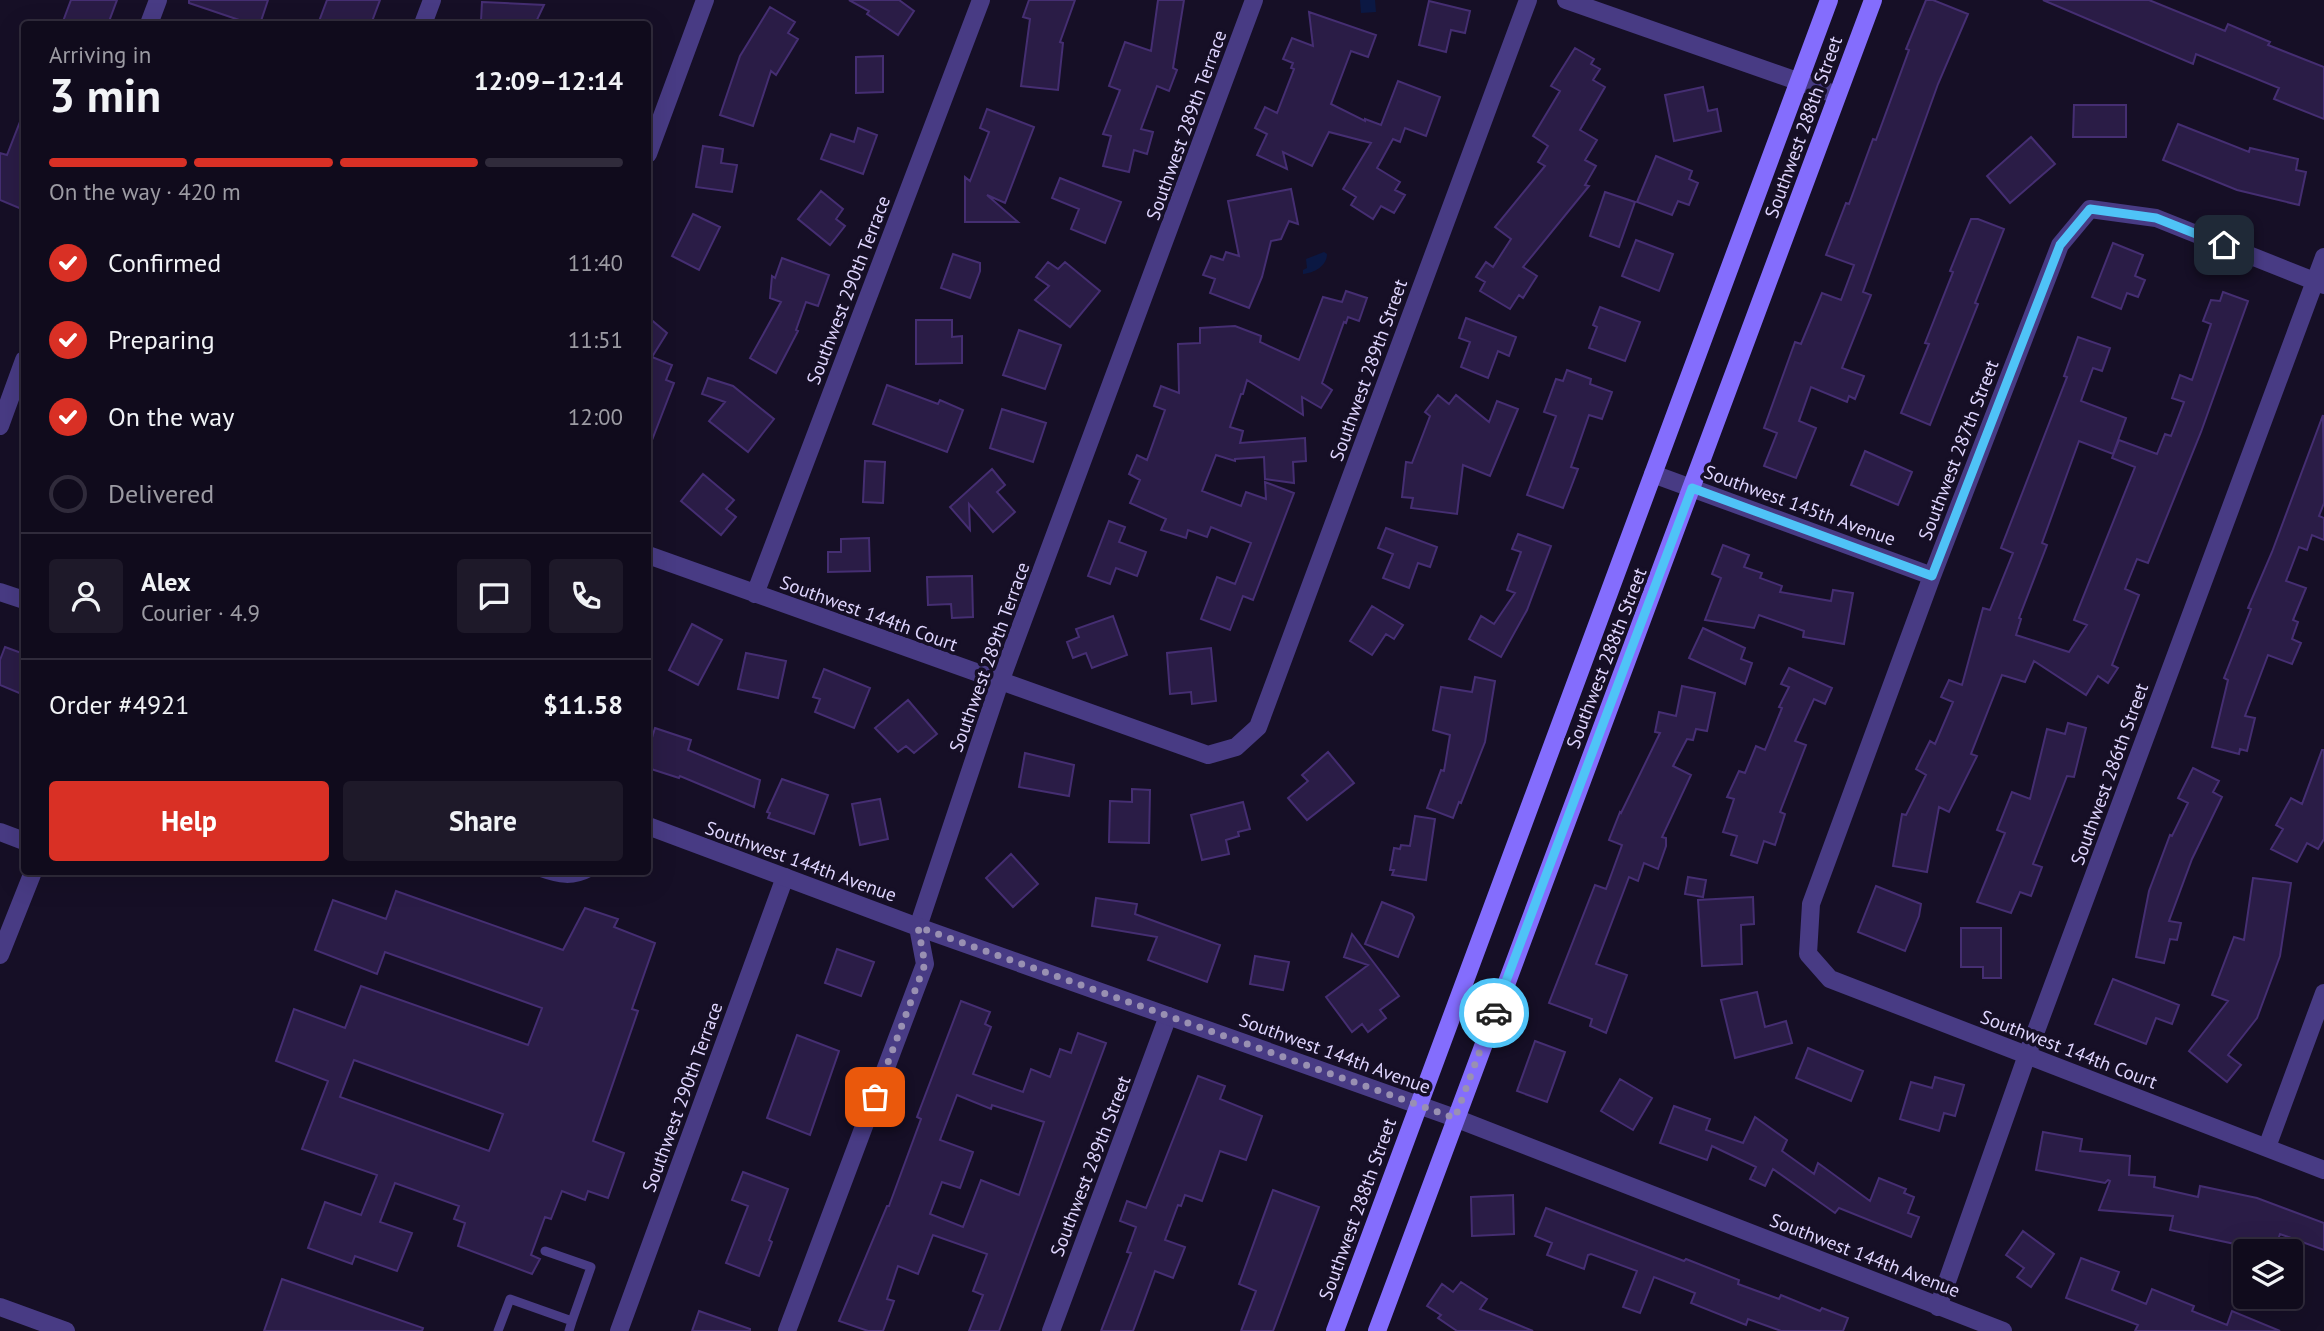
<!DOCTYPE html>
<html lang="en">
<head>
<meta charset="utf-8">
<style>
	:root { --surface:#100b1c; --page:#1e1929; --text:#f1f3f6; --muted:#9c9ba3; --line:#302b3b; --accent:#d93025 }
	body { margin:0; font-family:"PT Sans",sans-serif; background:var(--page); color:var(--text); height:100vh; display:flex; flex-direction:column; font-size:26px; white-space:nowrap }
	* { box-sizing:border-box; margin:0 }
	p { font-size:23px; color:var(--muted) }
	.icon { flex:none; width:38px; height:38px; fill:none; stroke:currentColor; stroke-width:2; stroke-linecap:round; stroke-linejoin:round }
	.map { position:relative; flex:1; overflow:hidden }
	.details { position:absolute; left:21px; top:21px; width:630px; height:854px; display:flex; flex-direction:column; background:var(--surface); border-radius:7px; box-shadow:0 7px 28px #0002,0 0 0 2px var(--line) }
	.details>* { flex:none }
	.fabs { position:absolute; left:2233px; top:1239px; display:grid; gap:14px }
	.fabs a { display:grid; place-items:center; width:70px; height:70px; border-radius:7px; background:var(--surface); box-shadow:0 7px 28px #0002,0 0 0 2px var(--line); font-size:35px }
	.pin { position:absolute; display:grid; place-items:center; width:60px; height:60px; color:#fff; margin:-30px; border-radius:14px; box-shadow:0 4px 10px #0006 }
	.courier { position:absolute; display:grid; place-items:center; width:70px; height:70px; margin:-35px; border:5px solid #4fc3f7; border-radius:50%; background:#fff; color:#222; box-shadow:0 2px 9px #0007 }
	.head em { font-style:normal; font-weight:800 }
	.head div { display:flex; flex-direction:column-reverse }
	.head { display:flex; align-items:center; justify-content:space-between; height:119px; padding:0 28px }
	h1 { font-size:46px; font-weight:800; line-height:52px }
	.bar { display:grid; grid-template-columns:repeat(4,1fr); gap:10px 7px; align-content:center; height:84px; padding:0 28px }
	.bar i { height:9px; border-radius:5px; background:var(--line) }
	.bar .current { background:var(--accent) }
	.bar p { grid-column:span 4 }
	.line { display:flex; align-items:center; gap:18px; padding:0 28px; border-top:2px solid var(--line) }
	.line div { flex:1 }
	.round { display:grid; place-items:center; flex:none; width:74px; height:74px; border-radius:7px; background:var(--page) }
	ol { padding:0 28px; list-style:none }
	li { display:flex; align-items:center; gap:21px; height:77px }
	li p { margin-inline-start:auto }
	li .icon { padding:7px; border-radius:50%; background:var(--accent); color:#fff; stroke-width:4 }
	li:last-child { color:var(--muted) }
	li i { width:38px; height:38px; border:4px solid var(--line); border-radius:50% }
	.button { display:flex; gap:14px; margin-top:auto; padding:14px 28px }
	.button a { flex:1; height:80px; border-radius:7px; background:var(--accent); color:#fff; font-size:28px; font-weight:800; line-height:80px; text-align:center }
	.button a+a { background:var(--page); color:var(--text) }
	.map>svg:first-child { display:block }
	.water { fill:#0b1843 }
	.building { fill:#2a1c46; stroke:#452e72; stroke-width:2; fill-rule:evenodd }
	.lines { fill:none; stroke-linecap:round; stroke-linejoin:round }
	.service { stroke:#483b84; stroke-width:9 }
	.minor { stroke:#483b84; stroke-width:18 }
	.tertiary { stroke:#483b84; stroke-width:18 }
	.secondary { stroke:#846dfd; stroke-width:18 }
	.done { stroke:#9990b2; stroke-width:7; stroke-dasharray:0 12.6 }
	.route { stroke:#4fc3f7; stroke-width:9 }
	.labels { text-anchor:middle; stroke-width:7; stroke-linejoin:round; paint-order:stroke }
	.street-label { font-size:19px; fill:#dfd5fe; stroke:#160f26 }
</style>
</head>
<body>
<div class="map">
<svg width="2324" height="1331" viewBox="0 0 2324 1331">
	<rect width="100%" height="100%" fill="#160f26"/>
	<path class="water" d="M1360,0H1375L1376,12L1361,13Z
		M1324,252L1327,254C1327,266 1314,273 1303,274V270L1307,268L1306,259Z"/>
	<path class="building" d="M71,0H117L108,24H62Z
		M189,0H268L260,24H251L189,3Z
		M327,0H380L371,24H318Z
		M849,0H899L914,11L898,35L867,14L869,11Z
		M1029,0H1075L1060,42L1063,43L1058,90L1021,86L1030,19L1023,17Z
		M1158,0H1184L1173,68L1177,70L1169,91L1157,86L1141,129L1153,132L1147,154L1134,150L1129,172L1103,166L1111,136L1103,134L1120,90L1109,86L1125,42L1151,51Z
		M1926,0H1933L1968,14L1938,84L1863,292L1871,295L1842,368L1864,376L1855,399L1849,396L1847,402L1811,387L1799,421L1816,428L1796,478L1764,466L1777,433L1764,428L1795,342L1801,344L1822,293L1841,300L1854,265L1826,255L1846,203L1849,204L1873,139L1876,140L1909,50L1906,49Z
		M2043,0H2149L2225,31L2228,24L2270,42L2268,45L2324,67V119L2274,99L2279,88L2196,54L2193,64Z
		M1429,1L1470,11L1465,33L1451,30L1446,52L1419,45Z
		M482,2L544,5L535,24H489V22L481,21Z
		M770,7L795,22L788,33L798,39L776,75L771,71L753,126L720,115L740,56Z
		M1309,12L1376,35L1368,57L1351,51L1331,104L1365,121V119L1381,125L1398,81L1440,97L1426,136L1405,128L1400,142L1393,139L1377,168L1400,182L1395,190L1405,195L1394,213L1381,206L1373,219L1351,205L1356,197L1343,189L1371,143L1329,132L1312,166L1283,152L1287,169L1257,155L1267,134L1255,128L1265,107L1277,113L1294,69L1291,68L1293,63L1283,59L1292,38L1313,46Z
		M1575,48L1594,59L1591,64L1600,69L1593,80L1605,87L1580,130L1597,140L1585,160L1596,166L1585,185L1589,186L1523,267L1537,276L1523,298L1519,295L1510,309L1480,291L1485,282L1476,277L1486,262L1493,267L1511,239L1495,227L1545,166L1538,162L1548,146L1533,136L1560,91L1551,86Z
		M883,56V92L856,93V57Z
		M1703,87L1708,111L1717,109L1721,131L1674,141L1665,95Z
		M2074,105H2126V137H2073Z
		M987,109L1034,127L1005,203L987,195L1018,222H965V177L970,181L989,132L980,128Z
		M23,114L24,115V210L0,200V153L7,155Z
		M2178,124L2249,152L2250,148L2298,159L2296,170L2306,172L2299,205L2237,190L2163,160Z
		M858,128L877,135L863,174L821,159L831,134L854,142Z
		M2031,137L2055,164L2010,203L1987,176Z
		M703,146L723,149L721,163L737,165L732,192L696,187Z
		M1656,156L1692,171L1689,179L1698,183L1689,205L1678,201L1672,215L1637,202Z
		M1060,178L1121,202L1105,243L1071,229L1079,209L1052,198Z
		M1291,189L1298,224L1289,221L1281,239L1271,241L1262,277L1249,308L1210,293L1215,279L1203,275L1211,256L1223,260L1226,252L1239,256L1228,201Z
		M821,191L843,209L836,219L845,226L830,245L798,219Z
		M1605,192L1635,202L1619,247L1590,236Z
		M693,214L720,227L699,270L672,256Z
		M1971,219H1978L2004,229L1975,303L1978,304L1930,425L1901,413L1929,344L1925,343L1953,272L1950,271Z
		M1636,240L1673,254L1659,291L1622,276Z
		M2113,243L2143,255L2135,276L2145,280L2138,297L2127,293L2121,309L2092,297Z
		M953,254L980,263V271L970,298L941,288Z
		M782,258L829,275L818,306L806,302L796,330L798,331L776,373L750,358L781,302L770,298L772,276L775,278Z
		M1048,262L1058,269L1065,262L1100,291L1070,327L1035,300L1049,286L1036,277Z
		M1346,291L1367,298L1359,321L1348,317L1346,323L1344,322L1322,383L1332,390L1321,408L1302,397L1303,415L1247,380L1243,394H1241L1230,427L1243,431L1240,443L1305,438L1306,461L1293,462L1294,483L1265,479L1264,457L1235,459V461L1216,455L1202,491L1241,506L1246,492L1266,499L1265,482L1294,493L1253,600L1243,596L1230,630L1201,619L1217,577L1235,584L1251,543L1211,527L1207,537L1188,530L1186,538L1161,530L1166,519L1130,503L1140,480L1129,474L1137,455L1147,460L1165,410L1154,406L1161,386L1179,393L1178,344L1200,343V328L1235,326L1261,336L1260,342L1299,360L1323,297L1342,302Z
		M2223,292L2248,301L2201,432L2148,563L2137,559L2125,589L2139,595L2112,665L2118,668L2108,683L2098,676L2086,695L2034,661L2025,682L2002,675L1971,754L1977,756L1949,812L1939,807L1927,872L1893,866L1902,814L1906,815L1926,775L1916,769L1930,741L1935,744L1953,702L1941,697L1949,680L1962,685L1983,608L1990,610L2013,553L2001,548L2067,377L2064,376L2078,337L2110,348L2102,371L2093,368L2081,401L2126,418L2113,454L2079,441L2042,543L2047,545L2019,618L2021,619L2016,635L2069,652L2087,625L2074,620L2135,467L2112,458L2119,440L2157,454L2165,434L2171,436L2184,402L2172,398L2180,375L2192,380L2211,324L2203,321L2211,300L2220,301Z
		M1600,307L1640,322L1625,361L1589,348L1597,327L1593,325Z
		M648,317L667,333L652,357L672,365L666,380L674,383L649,448Z
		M1466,318L1516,337L1509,356L1498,351L1488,378L1461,367L1470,342L1459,338Z
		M916,320H952V337L962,336V363L916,364Z
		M1019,330L1061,345L1045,389L1003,375Z
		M1567,370L1591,379L1590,384L1612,392L1602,419L1589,415L1571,467L1578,469L1563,508L1527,495L1556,416L1544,412L1556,379L1563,381Z
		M708,378L733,386L774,419L748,452L709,421L725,402L702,394Z
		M887,385L938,404L940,400L963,410L947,452L873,424Z
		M1438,395L1449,404L1456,395L1489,422L1497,401L1518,409L1490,476L1463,465L1457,514L1411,508L1413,498L1402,497L1406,462L1412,463L1430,416L1425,412Z
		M1002,409L1046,423L1033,462L990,448Z
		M2323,415L2324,503L2319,516L2324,518V540L2312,535L2307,550L2299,547L2286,581L2306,588L2293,620L2298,622L2292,639L2301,643L2292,664L2268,655L2245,716L2255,718L2247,751L2240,749L2239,754L2212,747L2228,680L2224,678L2251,609L2248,608L2272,552Z
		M1865,451L1912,472L1898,505L1851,485Z
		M865,461L885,462L883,503L863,502Z
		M992,469L1005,485L997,492L1015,512L993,532L969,504L970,530L950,507Z
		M703,474L734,500L726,509L736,517L721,535L681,501Z
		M1109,521L1125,527L1119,542L1146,552L1137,576L1116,568L1110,584L1088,576Z
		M1386,528L1437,547L1430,567L1418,563L1409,588L1383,578L1393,554L1378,548Z
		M1518,534L1551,546L1527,610L1501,657L1469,639L1481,616L1494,624L1515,593L1507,590L1521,552L1512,549Z
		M869,538L870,571L828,572V552H841V539Z
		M1723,545L1749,555L1744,567L1762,573L1760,578L1782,586L1780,592L1831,601L1833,590L1853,593L1844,644L1803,637L1804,631L1759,615L1754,628L1705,620L1721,578L1712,574Z
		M972,576L973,617L952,618L951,604L928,605L927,577Z
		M1372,606L1403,625L1394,639L1386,634L1372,655L1350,641Z
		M1113,616L1127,655L1092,668L1086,653L1073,658L1067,642L1079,637L1076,629Z
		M692,624L722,640L698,685L669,670Z
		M1703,628L1745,648L1741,659L1752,663L1745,684L1689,658Z
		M5,647L24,654V695L0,685V660Z
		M1211,648L1216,701L1192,704L1191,692L1170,694L1167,653Z
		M746,653L786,661L778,698L738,689Z
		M1789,668L1832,688L1825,704L1814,699L1795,741L1806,745L1780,812L1785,814L1775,845L1764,841L1757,863L1731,855L1737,836L1723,832L1734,799L1727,797L1739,771L1745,773L1756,746L1765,750L1782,708L1779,707L1789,687L1781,684Z
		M824,669L870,688L854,728L815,712L820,699L813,697Z
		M1475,677L1495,681L1485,742L1461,803L1459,802L1453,818L1427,808L1441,770L1444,771L1450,735L1433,730L1441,687L1472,692Z
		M1682,686L1715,693L1707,731L1696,729L1693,740L1687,739L1673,766L1691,775L1662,837L1666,838V846L1658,869L1644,863L1638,881L1629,877L1596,964L1627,975L1606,1033L1590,1026L1592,1019L1549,1003L1595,885L1606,889L1622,845L1609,840L1620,812L1621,813L1660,733L1655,732L1659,712L1676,716Z
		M908,700L937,734L914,753L906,746L898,752L875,728Z
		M2068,723L2086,728L2074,777L2067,776L2033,864L2042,867L2031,896L2020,892L2011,913L1977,902L2005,833L1997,830L2012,792L2030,799L2047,729L2065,734Z
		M655,728L691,740L688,750L760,780L754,807L680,776L679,778L648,768V740L651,741Z
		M2322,750H2324V839L2318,849L2307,843L2297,862L2271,849L2283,829L2276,825L2291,798L2302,804Z
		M1328,752L1354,783L1307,820L1288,798L1308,781L1302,775Z
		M1025,753L1074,765L1069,796L1019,787Z
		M2193,768L2219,781L2213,792L2222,797L2192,859L2169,921L2181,923L2177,940L2170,939L2164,963L2136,957L2149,891L2170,835L2172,836L2188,803L2178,798Z
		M782,779L828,795L814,834L768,818L770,813L767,812Z
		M1132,789L1150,790L1149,843L1109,842L1110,801L1132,802Z
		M880,799L888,839L860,845L852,804Z
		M1243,802L1250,829L1238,832L1239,836L1226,840L1229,854L1202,860L1191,815Z
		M1415,816L1435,819L1426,880L1392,875L1394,870H1390L1394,848L1400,849L1401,845L1410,846Z
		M1011,854L1038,884L1013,907L986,878Z
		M1688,877L1706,880L1703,897L1685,894Z
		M2253,878L2291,883L2280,956L2257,1018L2228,1055L2241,1065L2227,1082L2189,1051L2228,1001L2212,995L2234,937L2244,940Z
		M1876,886L1921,904L1919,916L1905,951L1858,932Z
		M396,891L563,950L585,908L618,919L614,927L655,943L632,1009L638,1011L593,1141L624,1153L608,1198L588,1191L585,1200L562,1191L551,1219L545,1217L531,1255L540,1259L532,1274L458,1246L465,1223L454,1219L459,1206L395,1183L380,1222L412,1233L397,1271L355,1256L352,1264L308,1248L325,1202L361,1215L377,1175L302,1149L328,1081L276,1061L294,1009L345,1028L361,986L528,1045L542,1008L385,952L377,974L315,950L333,900L386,919ZM354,1060L503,1114L489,1151L340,1097Z
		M1753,897L1754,924L1741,925L1742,964L1702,966L1698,900Z
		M1096,898L1137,904L1135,914L1220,945L1207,982L1148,960L1157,937L1092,926Z
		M1382,902L1412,914L1414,917L1398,957L1365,944Z
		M1961,928H2001V978H1983V967H1961Z
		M1352,934L1399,996L1380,1010L1386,1018L1368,1032L1362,1024L1352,1032L1326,997L1368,965L1344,957Z
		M837,949L874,962L861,996L825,983Z
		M1255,956L1289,962L1283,990L1250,984Z
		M2113,979L2179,1005L2172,1024L2156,1018L2146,1044L2095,1024Z
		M1757,992L1765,1027L1786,1021L1792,1043L1735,1058L1721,1000Z
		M961,1001L990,1012L985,1024L991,1027L973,1074L1023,1092L1031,1069L1050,1077L1060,1049L1071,1053L1078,1033L1106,1043L999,1331H969L983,1295L973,1291L987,1254L933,1235L918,1274L898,1266L887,1299L894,1301L883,1331H868L839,1321L887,1206H889L921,1119L917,1117ZM957,1095L991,1109L992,1105L1044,1122L1019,1195L981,1180L963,1227L930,1214L942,1182L960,1188L973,1152L940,1140Z
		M797,1035L839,1051L810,1135L767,1118Z
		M1535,1041L1565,1052L1547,1102L1517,1091Z
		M1808,1048L1863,1071L1851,1101L1796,1078Z
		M1198,1076L1225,1086L1220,1099L1262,1116L1246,1160L1220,1151L1202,1201L1185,1195L1181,1206L1178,1205L1165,1240L1185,1247L1173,1278L1155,1271L1133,1331H1101L1131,1253L1127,1252L1136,1227L1120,1221L1127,1201L1146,1208Z
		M1935,1077L1964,1085L1955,1116L1944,1113L1939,1131L1900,1119L1911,1082L1932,1088Z
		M1620,1079L1652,1098L1633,1130L1601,1111Z
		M1674,1106L1710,1119L1706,1130L1743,1143L1755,1117L1787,1140L1782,1151L1814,1174L1818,1163L1870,1201L1879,1178L1906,1189L1904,1193L1914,1197L1908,1213L1919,1217L1911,1237L1839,1208L1835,1213L1773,1169L1765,1186L1750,1179L1756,1167L1712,1146L1707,1160L1660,1143Z
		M2043,1132L2082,1139L2080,1151L2130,1156L2129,1175L2155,1177L2154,1187L2198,1197L2200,1186L2257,1198L2324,1223V1250L2280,1234L2274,1251H2242L2244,1246L2170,1230L2173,1216L2099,1210L2110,1181L2108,1180L2105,1183L2036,1170Z
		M743,1172L788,1189L769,1240L772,1242L759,1276L726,1263L748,1206L732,1200Z
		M1273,1190L1319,1207L1273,1331H1241L1256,1291L1239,1284Z
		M1513,1195L1514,1234L1472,1236L1471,1197Z
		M1546,1208L1684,1261L1686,1259L1739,1280L1738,1284L1779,1299L1781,1295L1820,1311L1822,1308L1848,1318L1843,1331H1781L1748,1319L1746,1325L1691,1303L1695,1293L1654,1277L1640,1313L1623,1307L1637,1271L1591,1254L1588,1255L1584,1269L1547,1255L1552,1243L1535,1236Z
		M2023,1231L2054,1254L2031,1287L2017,1277L2024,1268L2006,1255Z
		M2081,1258L2119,1272L2112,1290L2146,1304L2152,1289L2194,1306L2192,1311L2227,1325L2232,1311L2280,1331H2135L2138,1325L2066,1298Z
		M282,1279L423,1328L422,1331H264Z
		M1461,1282L1487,1299L1480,1309L1533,1331H1457L1438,1318L1441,1315L1427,1306L1442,1284L1453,1292Z
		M699,1311L750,1329V1331H692Z"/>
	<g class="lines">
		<path class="service" d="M539,872C559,879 572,882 591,872
			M545,1251L591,1267L572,1321
			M498,1331L510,1299L572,1321L569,1331"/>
		<path class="minor" d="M1566,0L1837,95
			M149,24L158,0
			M423,24L432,0
			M648,154L705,0
			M2324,285L2156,218L2090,209L2060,245L1932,576L1811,904L1808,954L1830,979L2324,1170
			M0,426L24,360
			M1653,474L1932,576
			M648,555L1208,755L1236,747L1258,727L1528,0
			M755,594L981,0
			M0,832L24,841
			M0,955L33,872
			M2267,1147L2324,993
			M0,1307L66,1331
			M1938,1307L2027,1055L2324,257
			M619,1331L785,877
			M787,1331L925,964L918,927L1000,682L1254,0
			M1051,1331L1168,1016"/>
		<path class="tertiary" d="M0,592L24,600
			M648,826L918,927L1455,1118L2003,1331"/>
		<path class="secondary" d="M1335,1331L1829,0
			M1377,1331L1873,0"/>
	</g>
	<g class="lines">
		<path class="done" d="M875,1097L925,964L918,927L1455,1118L1494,1013"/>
		<path class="route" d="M1494,1013L1692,488L1932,576L2060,245L2090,209L2156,218L2224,245"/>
	</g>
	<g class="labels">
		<g class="street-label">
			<text transform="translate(1186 125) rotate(-70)" y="7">Southwest 289th Terrace</text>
			<text transform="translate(1803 127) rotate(-70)" y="7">Southwest 288th Street</text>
			<text transform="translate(848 290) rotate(-69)" y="7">Southwest 290th Terrace</text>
			<text transform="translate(1368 370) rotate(-70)" y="7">Southwest 289th Street</text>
			<text transform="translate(1958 450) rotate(-69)" y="7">Southwest 287th Street</text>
			<text transform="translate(1800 505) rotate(20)" y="7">Southwest 145th Avenue</text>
			<text transform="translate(869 613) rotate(20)" y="7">Southwest 144th Court</text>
			<text transform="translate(989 657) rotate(-70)" y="7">Southwest 289th Terrace</text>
			<text transform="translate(1606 658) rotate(-69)" y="7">Southwest 288th Street</text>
			<text transform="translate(2109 774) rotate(-70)" y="7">Southwest 286th Street</text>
			<text transform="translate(801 861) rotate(20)" y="7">Southwest 144th Avenue</text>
			<text transform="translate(2069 1049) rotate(21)" y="7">Southwest 144th Court</text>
			<text transform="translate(1335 1053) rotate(20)" y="7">Southwest 144th Avenue</text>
			<text transform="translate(682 1097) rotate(-70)" y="7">Southwest 290th Terrace</text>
			<text transform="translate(1090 1166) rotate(-69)" y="7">Southwest 289th Street</text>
			<text transform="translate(1357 1209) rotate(-70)" y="7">Southwest 288th Street</text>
			<text transform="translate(1865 1255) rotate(21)" y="7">Southwest 144th Avenue</text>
		</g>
	</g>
</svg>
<div class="fabs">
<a><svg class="icon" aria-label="layers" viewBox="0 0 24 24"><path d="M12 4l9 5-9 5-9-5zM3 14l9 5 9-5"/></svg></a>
</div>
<div class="pin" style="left:875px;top:1097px;background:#ea580c"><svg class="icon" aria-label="bag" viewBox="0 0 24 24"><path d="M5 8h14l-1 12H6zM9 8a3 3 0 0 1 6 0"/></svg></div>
<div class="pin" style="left:2224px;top:245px;background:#1f2937"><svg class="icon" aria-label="home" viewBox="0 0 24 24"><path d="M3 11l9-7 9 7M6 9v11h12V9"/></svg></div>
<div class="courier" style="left:1494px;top:1013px"><svg class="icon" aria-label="car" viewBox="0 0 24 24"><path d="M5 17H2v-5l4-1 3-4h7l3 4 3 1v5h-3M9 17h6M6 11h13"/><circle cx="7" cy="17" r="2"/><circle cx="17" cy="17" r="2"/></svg></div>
<section class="details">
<div class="head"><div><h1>3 min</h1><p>Arriving in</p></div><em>12:09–12:14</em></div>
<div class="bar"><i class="current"></i><i class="current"></i><i class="current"></i><i></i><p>On the way · 420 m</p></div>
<ol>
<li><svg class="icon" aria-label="check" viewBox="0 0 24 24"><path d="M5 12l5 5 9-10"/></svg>Confirmed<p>11:40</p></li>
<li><svg class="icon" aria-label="check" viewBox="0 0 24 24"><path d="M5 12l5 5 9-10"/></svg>Preparing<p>11:51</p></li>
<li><svg class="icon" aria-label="check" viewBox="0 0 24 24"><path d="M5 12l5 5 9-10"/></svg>On the way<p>12:00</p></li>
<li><i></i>Delivered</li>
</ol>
<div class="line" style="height:126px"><a class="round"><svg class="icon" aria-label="person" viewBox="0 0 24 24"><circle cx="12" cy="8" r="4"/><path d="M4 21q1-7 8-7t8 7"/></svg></a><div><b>Alex</b><p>Courier · 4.9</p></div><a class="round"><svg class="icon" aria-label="chat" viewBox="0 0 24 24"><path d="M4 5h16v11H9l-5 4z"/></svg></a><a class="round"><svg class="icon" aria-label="phone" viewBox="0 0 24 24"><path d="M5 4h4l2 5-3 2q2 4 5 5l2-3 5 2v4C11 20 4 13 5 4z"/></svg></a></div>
<div class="line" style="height:91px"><div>Order #4921</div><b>$11.58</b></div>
<div class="button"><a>Help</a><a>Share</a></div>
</section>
</div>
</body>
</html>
